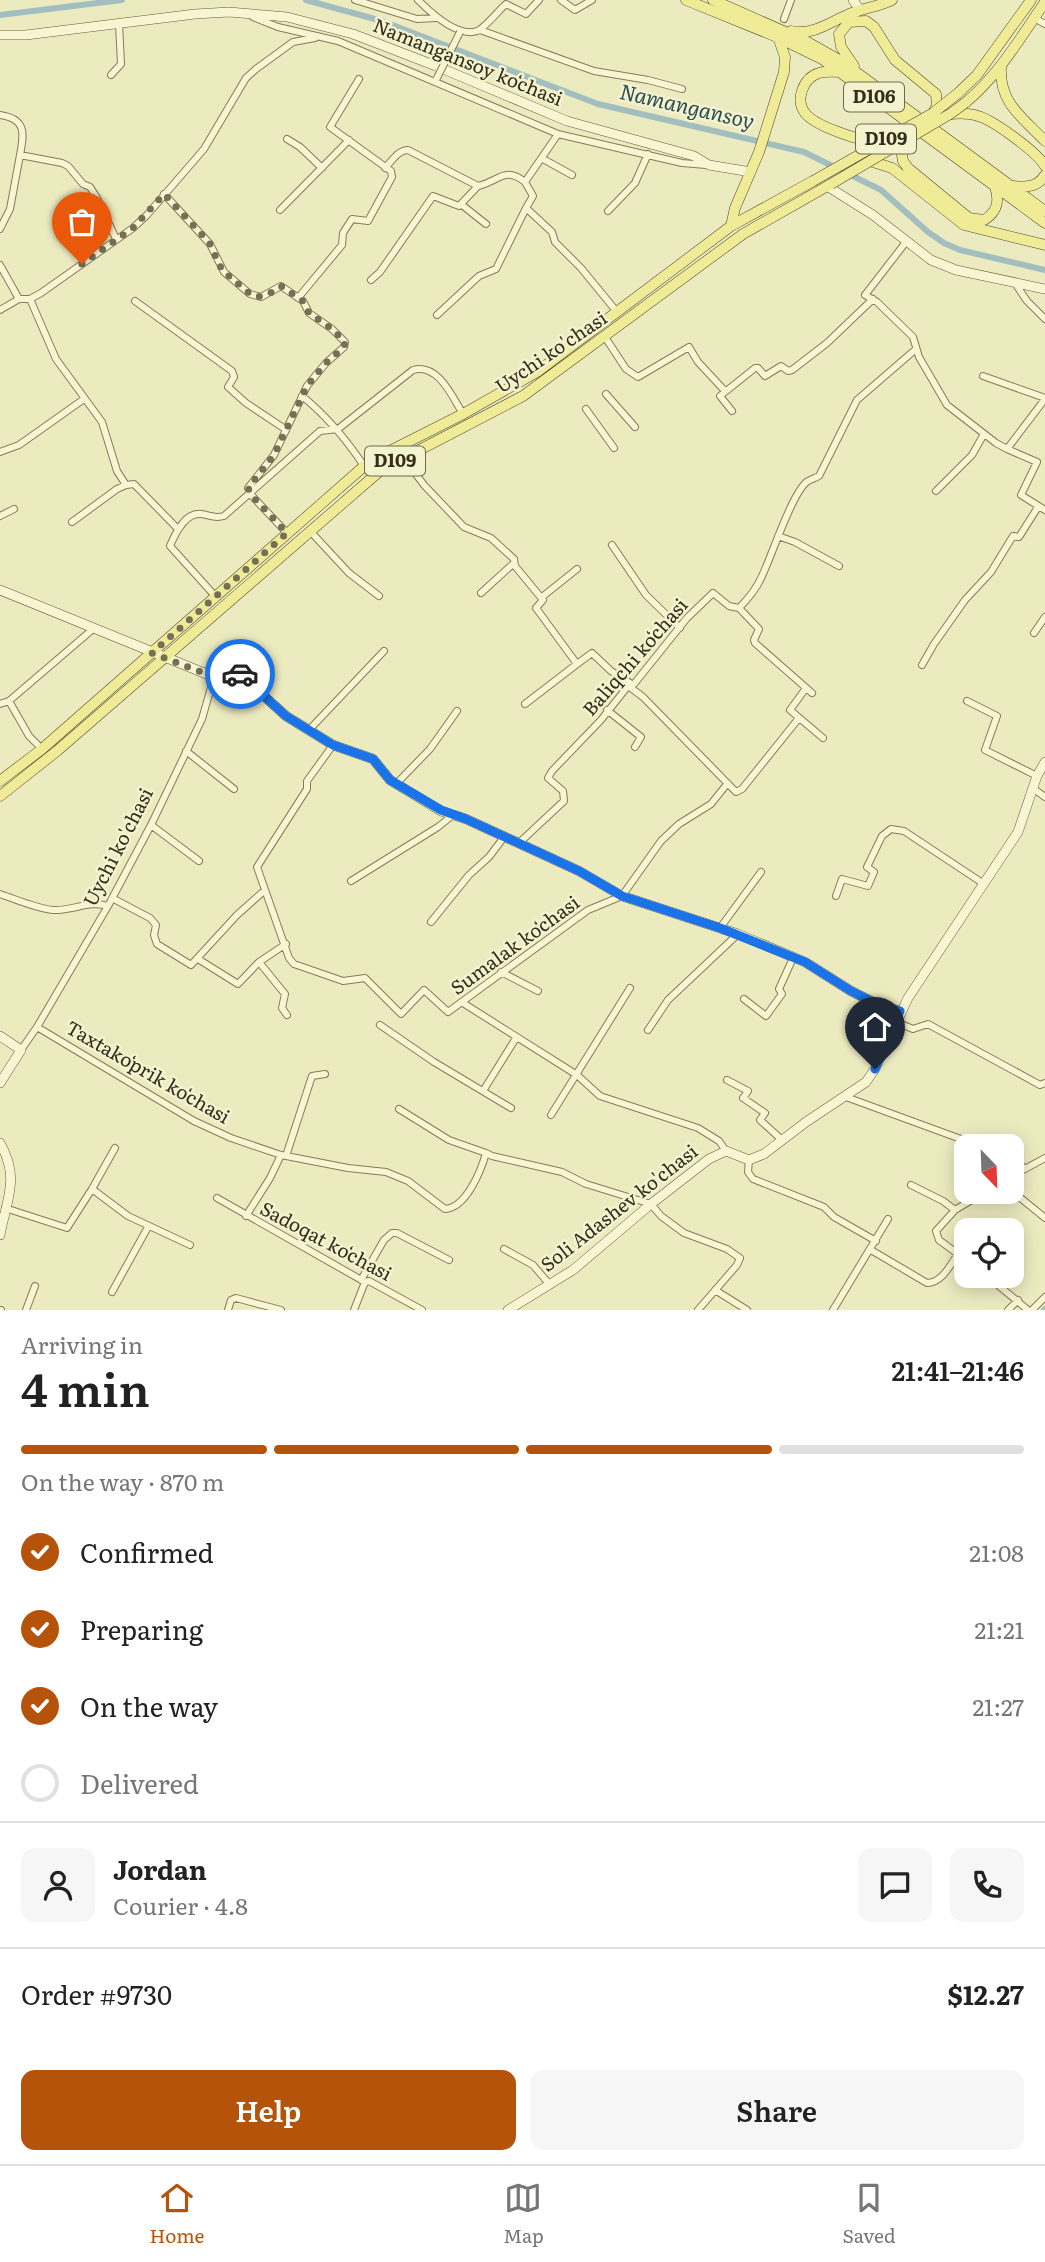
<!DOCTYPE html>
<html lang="en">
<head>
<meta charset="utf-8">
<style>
	:root { --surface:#fff; --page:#f6f6f6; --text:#222; --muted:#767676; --line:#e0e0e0; --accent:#b45309 }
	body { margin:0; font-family:Literata,serif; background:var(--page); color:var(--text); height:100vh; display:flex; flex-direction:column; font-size:26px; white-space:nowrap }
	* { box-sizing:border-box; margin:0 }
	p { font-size:23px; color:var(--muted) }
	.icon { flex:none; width:38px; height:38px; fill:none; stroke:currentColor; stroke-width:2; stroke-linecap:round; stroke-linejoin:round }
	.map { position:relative; height:1310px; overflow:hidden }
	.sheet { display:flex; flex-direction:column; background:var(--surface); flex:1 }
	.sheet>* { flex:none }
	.needle { width:46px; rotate:157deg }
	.buttons { position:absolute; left:954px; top:1134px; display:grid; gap:14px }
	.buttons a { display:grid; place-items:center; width:70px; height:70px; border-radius:14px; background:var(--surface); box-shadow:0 4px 18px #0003; font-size:35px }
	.pin { position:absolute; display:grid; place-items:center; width:60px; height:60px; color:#fff; margin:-72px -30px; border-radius:50% 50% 50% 0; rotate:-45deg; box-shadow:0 0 7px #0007 }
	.pin .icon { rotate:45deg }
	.courier { position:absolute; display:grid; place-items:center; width:70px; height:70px; margin:-35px; border:5px solid #1a73e8; border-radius:50%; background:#fff; color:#222; box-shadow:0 2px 9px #0007 }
	.summary em { font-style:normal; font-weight:600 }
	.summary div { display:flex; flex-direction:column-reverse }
	.summary { display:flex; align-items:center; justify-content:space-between; height:119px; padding:0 21px }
	h1 { font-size:46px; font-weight:600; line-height:52px }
	.bar { display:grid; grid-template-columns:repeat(4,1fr); gap:10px 7px; align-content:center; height:84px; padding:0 21px }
	.bar i { height:9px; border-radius:5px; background:var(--line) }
	.bar .on { background:var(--accent) }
	.bar p { grid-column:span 4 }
	.line { display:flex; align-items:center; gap:18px; padding:0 21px; border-top:2px solid var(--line) }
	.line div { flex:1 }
	.round { display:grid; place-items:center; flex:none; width:74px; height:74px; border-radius:14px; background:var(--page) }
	ol { padding:0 21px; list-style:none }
	li { display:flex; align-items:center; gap:21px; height:77px }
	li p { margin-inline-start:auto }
	li .icon { padding:7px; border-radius:50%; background:var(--accent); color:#fff; stroke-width:4 }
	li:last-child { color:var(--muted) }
	li i { width:38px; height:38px; border:4px solid var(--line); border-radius:50% }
	.button { display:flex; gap:14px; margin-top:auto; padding:14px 21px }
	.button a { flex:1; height:80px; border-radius:14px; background:var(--accent); color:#fff; font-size:28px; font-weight:600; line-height:80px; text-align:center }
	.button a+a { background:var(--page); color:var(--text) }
	.tabs { display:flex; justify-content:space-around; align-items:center; height:98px; border-top:2px solid var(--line); background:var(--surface); font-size:19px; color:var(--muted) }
	.tabs a { display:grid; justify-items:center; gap:4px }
	.tabs .on { color:var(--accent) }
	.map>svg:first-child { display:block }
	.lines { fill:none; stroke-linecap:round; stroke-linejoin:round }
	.canal { stroke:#a3bebe; stroke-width:6 }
	.street-casing { stroke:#857c58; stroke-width:8 }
	.secondary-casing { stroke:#665c3c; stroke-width:10 }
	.primary-casing { stroke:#52482d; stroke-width:11 }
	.street { stroke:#f8f6d2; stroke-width:6 }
	.secondary { stroke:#f8f6d2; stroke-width:9 }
	.primary { stroke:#f0eb97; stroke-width:10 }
	.street-bridge-casing { stroke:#857c58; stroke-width:8; stroke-linecap:butt }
	.primary-bridge-casing { stroke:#52482d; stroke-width:11; stroke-linecap:butt }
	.street-bridge { stroke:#f8f6d2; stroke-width:6 }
	.primary-bridge { stroke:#f0eb97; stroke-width:10 }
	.done { stroke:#757055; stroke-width:7; stroke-dasharray:0 12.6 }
	.route { stroke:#1a73e8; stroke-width:9 }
	.labels { text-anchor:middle; stroke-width:5; stroke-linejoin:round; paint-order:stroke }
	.shield { fill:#f4f3cf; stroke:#6e6952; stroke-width:2 }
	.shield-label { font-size:18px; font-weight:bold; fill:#352e1c }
	.street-label { font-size:19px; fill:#352e1c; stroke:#f4f3cf }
	.water-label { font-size:21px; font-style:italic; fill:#2c4c54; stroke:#f4f3cf }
</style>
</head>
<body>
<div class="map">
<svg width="1045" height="1310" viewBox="0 0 1045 1310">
	<rect width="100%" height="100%" fill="#ecebc0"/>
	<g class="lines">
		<path class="canal" d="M306,0L382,21L598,104L804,152L881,190L928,232L944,243L960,250L1045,270
			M0,15L122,0
			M1044,1310L1045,1309"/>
		<defs>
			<path id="street" d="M355,0L417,19L436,18
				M418,0C430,12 457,38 477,31C484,29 499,10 506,4L526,14L539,0
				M561,0L575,10L592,0
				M253,17L278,27L338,41L558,134L682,163L706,165
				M1034,18L1045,24
				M784,19L791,0
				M480,30L594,71L648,80L682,89
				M111,75L121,64L119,24
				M0,115C27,119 24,134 20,155L62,163L68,166L83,184L90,187L97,198L116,239
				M287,139L300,147L322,168
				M543,159L572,175
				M385,168C392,161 398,150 408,150L478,186C499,181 505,166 525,182L558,134
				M525,182L533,196L526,208L552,232L555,242L581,268L617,312
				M164,194L210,244L224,272L250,294L261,297L281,286L303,301L309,313L332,329L345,342L344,347L326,363L307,386L274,455L248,488L253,497L287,533
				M462,205L486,224
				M280,210L349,140
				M608,211L635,183L648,154
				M0,229L10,209L20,155
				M906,242L865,295L877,302L913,337L919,357L947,405L996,443L1007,449
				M0,265L19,299
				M371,280L380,272L433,196L459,206L478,186
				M1015,283L1027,301L1045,319
				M298,298L342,245L343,233L352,219L368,221L392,177L391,171L330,127L359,79
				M30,299L56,359L102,422L117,471L126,485
				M135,301L232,371L234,377L228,387L246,403L285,429
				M0,310L19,299H30L41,293L133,228L147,215L204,149L246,78L256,69L293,42L315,38
				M437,315L479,276L496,269L526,208
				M605,337L626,369L638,377L689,347L698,362L725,391
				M983,376L1045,398
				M606,394L635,427
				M302,396C328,417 346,439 364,466
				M1045,399L1007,449L1037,462L1021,495L1045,510
				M586,409L614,448
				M732,411L720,396L755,368H758L765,376L781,366L788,371L792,370L827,343L873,299
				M0,452L19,445L84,399
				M403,457L424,485L464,527L491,538L514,559L515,566L543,600L536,608L577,664L592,653L611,671L630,683L631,688L643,697L736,792L742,789L799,718
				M936,491L972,455L984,434
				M0,516L14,509
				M72,522L117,489L126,485L134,484L177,528
				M310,531L349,573L379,596
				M778,536L795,542L839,566
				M612,545L646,595L680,628
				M481,593L514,563
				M216,597L170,546C175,534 185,512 201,514C210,515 214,519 224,516L320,431L338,429L413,370C438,363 452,396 463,414
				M542,597L577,569
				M739,608L759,629L754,640L755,643L812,693
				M1034,633L1045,617
				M922,665L934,644L965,600L991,572L1013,536L1019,537L1038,507
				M806,688L790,710L823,738
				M9,701L29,736L42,749
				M967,701L997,716L985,750L1037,776
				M0,704L9,701L93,629
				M525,704L577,664
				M607,710L641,737L635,747
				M309,730L384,651
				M333,745L307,781V789L257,867L289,958L294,964L343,981L365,978L401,1014L424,990L448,1012L588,910L622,896L661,841L679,824L711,804L727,784
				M186,751L234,789
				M397,783L430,749L457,711
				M1034,789L1045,797
				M151,825L199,861
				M519,843L564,801L563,791L548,778L552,771L601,720L628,686L634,684L687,618L713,593L729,606L739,608C749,598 757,588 762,576C771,558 793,490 808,481C812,479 815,478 819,476L857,400L916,349
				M351,881L438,827L453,815
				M0,894C18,900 35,908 53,910C73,911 89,900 108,906
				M836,896L842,879L868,886L874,872L867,867L882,836L891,829L904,831L984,884
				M112,898L150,918L156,925L154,935L157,944L191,965L237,915L265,890
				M431,922L469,875L489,857L504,837
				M720,928L761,872
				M198,959L238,984L259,962L286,944
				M259,962L285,994L282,1008L287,1015
				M501,972L538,991
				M744,999L766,1016L782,994L779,989L793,958
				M463,1003L577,1075L600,1096L698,1128L719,1141L726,1151
				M896,1022L913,1029L928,1024L1040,1085L1045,1083
				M380,1025L434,1062L511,1108
				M37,1027L194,1121L231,1138L281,1155L348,1168L386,1172L408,1181L445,1209C466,1208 481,1171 486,1153L492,1156L562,1172L586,1184L651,1204L661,1216L684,1233L727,1249L740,1258L737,1265L698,1310
				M648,1030L668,1000L738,934
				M21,1050L37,1027L108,906L151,825L202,719L214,677
				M727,1080L748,1091L743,1098L765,1113L760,1120L782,1140
				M483,1091L516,1038
				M846,1097L980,1146
				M399,1109L449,1140L486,1153
				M551,1115L630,988
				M286,1156L312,1076L325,1074
				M749,1160L748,1172L753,1179L824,1207L834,1217L876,1241
				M1012,1162L1025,1168
				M1012,1176L1045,1158
				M911,1185L943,1201L955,1210
				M92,1189L115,1148
				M1012,1191L1045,1218
				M217,1198L365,1282L369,1281L422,1310
				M5,1208L67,1228L92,1189L128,1216L190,1245
				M246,1216L270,1178L281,1155
				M504,1249L533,1265L550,1285
				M871,1250L927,1283C942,1283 950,1265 958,1254
				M966,1260L939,1240L936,1231L955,1210L985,1192
				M987,1276L1028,1310
				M361,1280L384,1240L392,1233H397L449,1260
				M715,1290L747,1310
				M112,1292L148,1227
				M0,1310H1
				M26,1310L35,1286
				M228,1310L231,1300L236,1298L281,1310
				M354,1310L365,1282
				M833,1310L888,1219
				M1008,1310L1018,1300
				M1032,1310L1045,1297"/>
			<path id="secondary" d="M853,0L860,10
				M0,35H26L195,14L229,12L287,17L353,34L436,66L567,121L694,156L709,165L751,172
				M827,186L873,215L931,260L956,270L1045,289
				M0,590L214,677L224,666L233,668L286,716L333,745L373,759L390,780L441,811L466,819L579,871L622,896L738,934L805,962L851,991L881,1006L900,1011
				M0,1036L21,1050L0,1083
				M0,1143C20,1178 7,1198 0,1235
				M508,1310L573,1270L651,1204L709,1159L726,1151L749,1160L764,1154L806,1122L866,1082L875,1069L908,998L1018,832L1037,776L1045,762"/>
			<path id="primary" d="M686,0L777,37L822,59L1045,223
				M713,0L806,41L841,61L1045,211
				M791,31C813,36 830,22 849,14C863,8 878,7 892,0
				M854,66L841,47L839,34L849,22L866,21L874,27L895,60L936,94L937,106L933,113
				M1001,67C999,103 1022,117 1045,141
				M840,72C833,72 826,71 819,73C803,78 795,100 805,113C816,127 863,142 880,142
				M957,94L977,75L1031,0
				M965,103C998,76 1021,37 1045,2
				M950,114C960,113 969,113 978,116C993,120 1037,152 1045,166
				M908,139L901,149L903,161L908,168L969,218L984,220C997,212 1000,202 995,187
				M870,161L892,168L964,225L1045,245
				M1012,186C1026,187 1037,188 1045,175
				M731,226L735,208L759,152L784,72L785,57L778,37
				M0,781L42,749L370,461L463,414L537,372L731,226L813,181
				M0,796L57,751L381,470L523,396L743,234L831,184"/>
		</defs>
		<use href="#street" class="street-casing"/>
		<use href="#secondary" class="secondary-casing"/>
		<use href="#primary" class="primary-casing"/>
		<use href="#street" class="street"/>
		<use href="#secondary" class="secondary"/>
		<use href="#primary" class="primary"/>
		<defs>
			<path id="street-bridge" d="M437,78L460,32"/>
			<path id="primary-bridge" d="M813,181L933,113L957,94
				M831,184L950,114L965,103"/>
		</defs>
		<use href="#street-bridge" class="street-bridge-casing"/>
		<use href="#primary-bridge" class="primary-bridge-casing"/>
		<use href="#street-bridge" class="street-bridge"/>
		<use href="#primary-bridge" class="primary-bridge"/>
	</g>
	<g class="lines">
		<path class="done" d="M82,264L133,228L164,194L209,242L222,270L250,294L257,297L267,295L281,286L303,301L309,313L332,329L345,342L344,347L326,363L307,386L274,455L248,488L253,497L287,533L152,653L214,677L219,668L224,666L233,668L240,674"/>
		<path class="route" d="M240,674L286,716L333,745L373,759L390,780L441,810L466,819L579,871L622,896L720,928L805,962L851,991L881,1006L900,1011L875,1069"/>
	</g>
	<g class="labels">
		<g class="shield">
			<rect x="844" y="82.5" width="60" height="29" rx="5"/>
			<rect x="856" y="124.5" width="60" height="29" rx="5"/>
			<rect x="365" y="446.5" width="60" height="29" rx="5"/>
		</g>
		<g class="shield-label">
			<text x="874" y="103">D106</text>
			<text x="886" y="145">D109</text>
			<text x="395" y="467">D109</text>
		</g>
		<g class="street-label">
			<text transform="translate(468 62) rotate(22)" y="7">Namangansoy koʻchasi</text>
			<text transform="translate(551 352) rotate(-34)" y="7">Uychi ko'chasi</text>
			<text transform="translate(635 657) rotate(-49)" y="7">Baliqchi koʻchasi</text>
			<text transform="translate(118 847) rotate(-63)" y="7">Uychi ko'chasi</text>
			<text transform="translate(515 945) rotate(-36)" y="7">Sumalak koʻchasi</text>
			<text transform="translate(148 1072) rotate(30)" y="7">Taxtakoʻprik koʻchasi</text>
			<text transform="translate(619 1208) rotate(-38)" y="7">Soli Adashev ko'chasi</text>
			<text transform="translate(326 1241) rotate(28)" y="7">Sadoqat koʻchasi</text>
		</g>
		<g class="water-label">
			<text transform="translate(687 107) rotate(13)" y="7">Namangansoy</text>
		</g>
	</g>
</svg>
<div class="buttons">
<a><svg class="needle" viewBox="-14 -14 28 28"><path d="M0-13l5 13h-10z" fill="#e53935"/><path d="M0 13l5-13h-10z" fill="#767676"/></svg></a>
<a><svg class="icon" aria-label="locate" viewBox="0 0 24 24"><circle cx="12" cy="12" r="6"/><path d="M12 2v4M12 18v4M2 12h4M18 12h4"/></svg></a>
</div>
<div class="pin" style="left:82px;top:264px;background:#ea580c"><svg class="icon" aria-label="bag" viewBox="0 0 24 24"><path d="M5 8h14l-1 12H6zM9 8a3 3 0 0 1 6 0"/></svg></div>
<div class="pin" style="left:875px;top:1069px;background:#1f2937"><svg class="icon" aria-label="home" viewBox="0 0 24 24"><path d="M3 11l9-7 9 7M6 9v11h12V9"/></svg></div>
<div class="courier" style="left:240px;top:674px"><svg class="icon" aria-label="car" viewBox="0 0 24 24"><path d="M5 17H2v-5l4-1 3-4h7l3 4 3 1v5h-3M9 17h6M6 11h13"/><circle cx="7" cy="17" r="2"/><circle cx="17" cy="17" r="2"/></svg></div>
</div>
<section class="sheet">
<div class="summary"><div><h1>4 min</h1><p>Arriving in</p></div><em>21:41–21:46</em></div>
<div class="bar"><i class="on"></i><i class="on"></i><i class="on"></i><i></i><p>On the way · 870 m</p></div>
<ol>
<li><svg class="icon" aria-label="check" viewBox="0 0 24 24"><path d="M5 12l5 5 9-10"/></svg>Confirmed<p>21:08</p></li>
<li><svg class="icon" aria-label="check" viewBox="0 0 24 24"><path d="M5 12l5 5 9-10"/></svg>Preparing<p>21:21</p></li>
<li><svg class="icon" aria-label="check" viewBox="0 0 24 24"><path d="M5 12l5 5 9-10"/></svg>On the way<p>21:27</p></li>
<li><i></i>Delivered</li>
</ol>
<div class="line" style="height:126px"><a class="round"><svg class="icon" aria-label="person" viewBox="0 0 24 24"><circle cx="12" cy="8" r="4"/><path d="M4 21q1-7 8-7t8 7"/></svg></a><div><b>Jordan</b><p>Courier · 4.8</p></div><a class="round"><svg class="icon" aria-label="chat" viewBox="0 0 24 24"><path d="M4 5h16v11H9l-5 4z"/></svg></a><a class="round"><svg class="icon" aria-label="phone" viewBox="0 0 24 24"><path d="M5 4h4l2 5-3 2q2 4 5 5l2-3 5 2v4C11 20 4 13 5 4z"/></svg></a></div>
<div class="line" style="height:91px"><div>Order #9730</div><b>$12.27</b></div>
<div class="button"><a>Help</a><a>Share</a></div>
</section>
<nav class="tabs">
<a class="on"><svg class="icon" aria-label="home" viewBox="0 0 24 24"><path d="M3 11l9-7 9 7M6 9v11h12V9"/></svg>Home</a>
<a><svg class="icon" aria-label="map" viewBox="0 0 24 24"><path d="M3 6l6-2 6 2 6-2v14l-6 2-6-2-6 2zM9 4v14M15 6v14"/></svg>Map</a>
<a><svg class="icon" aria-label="saved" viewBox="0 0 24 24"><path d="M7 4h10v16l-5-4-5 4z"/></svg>Saved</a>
</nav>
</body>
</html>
